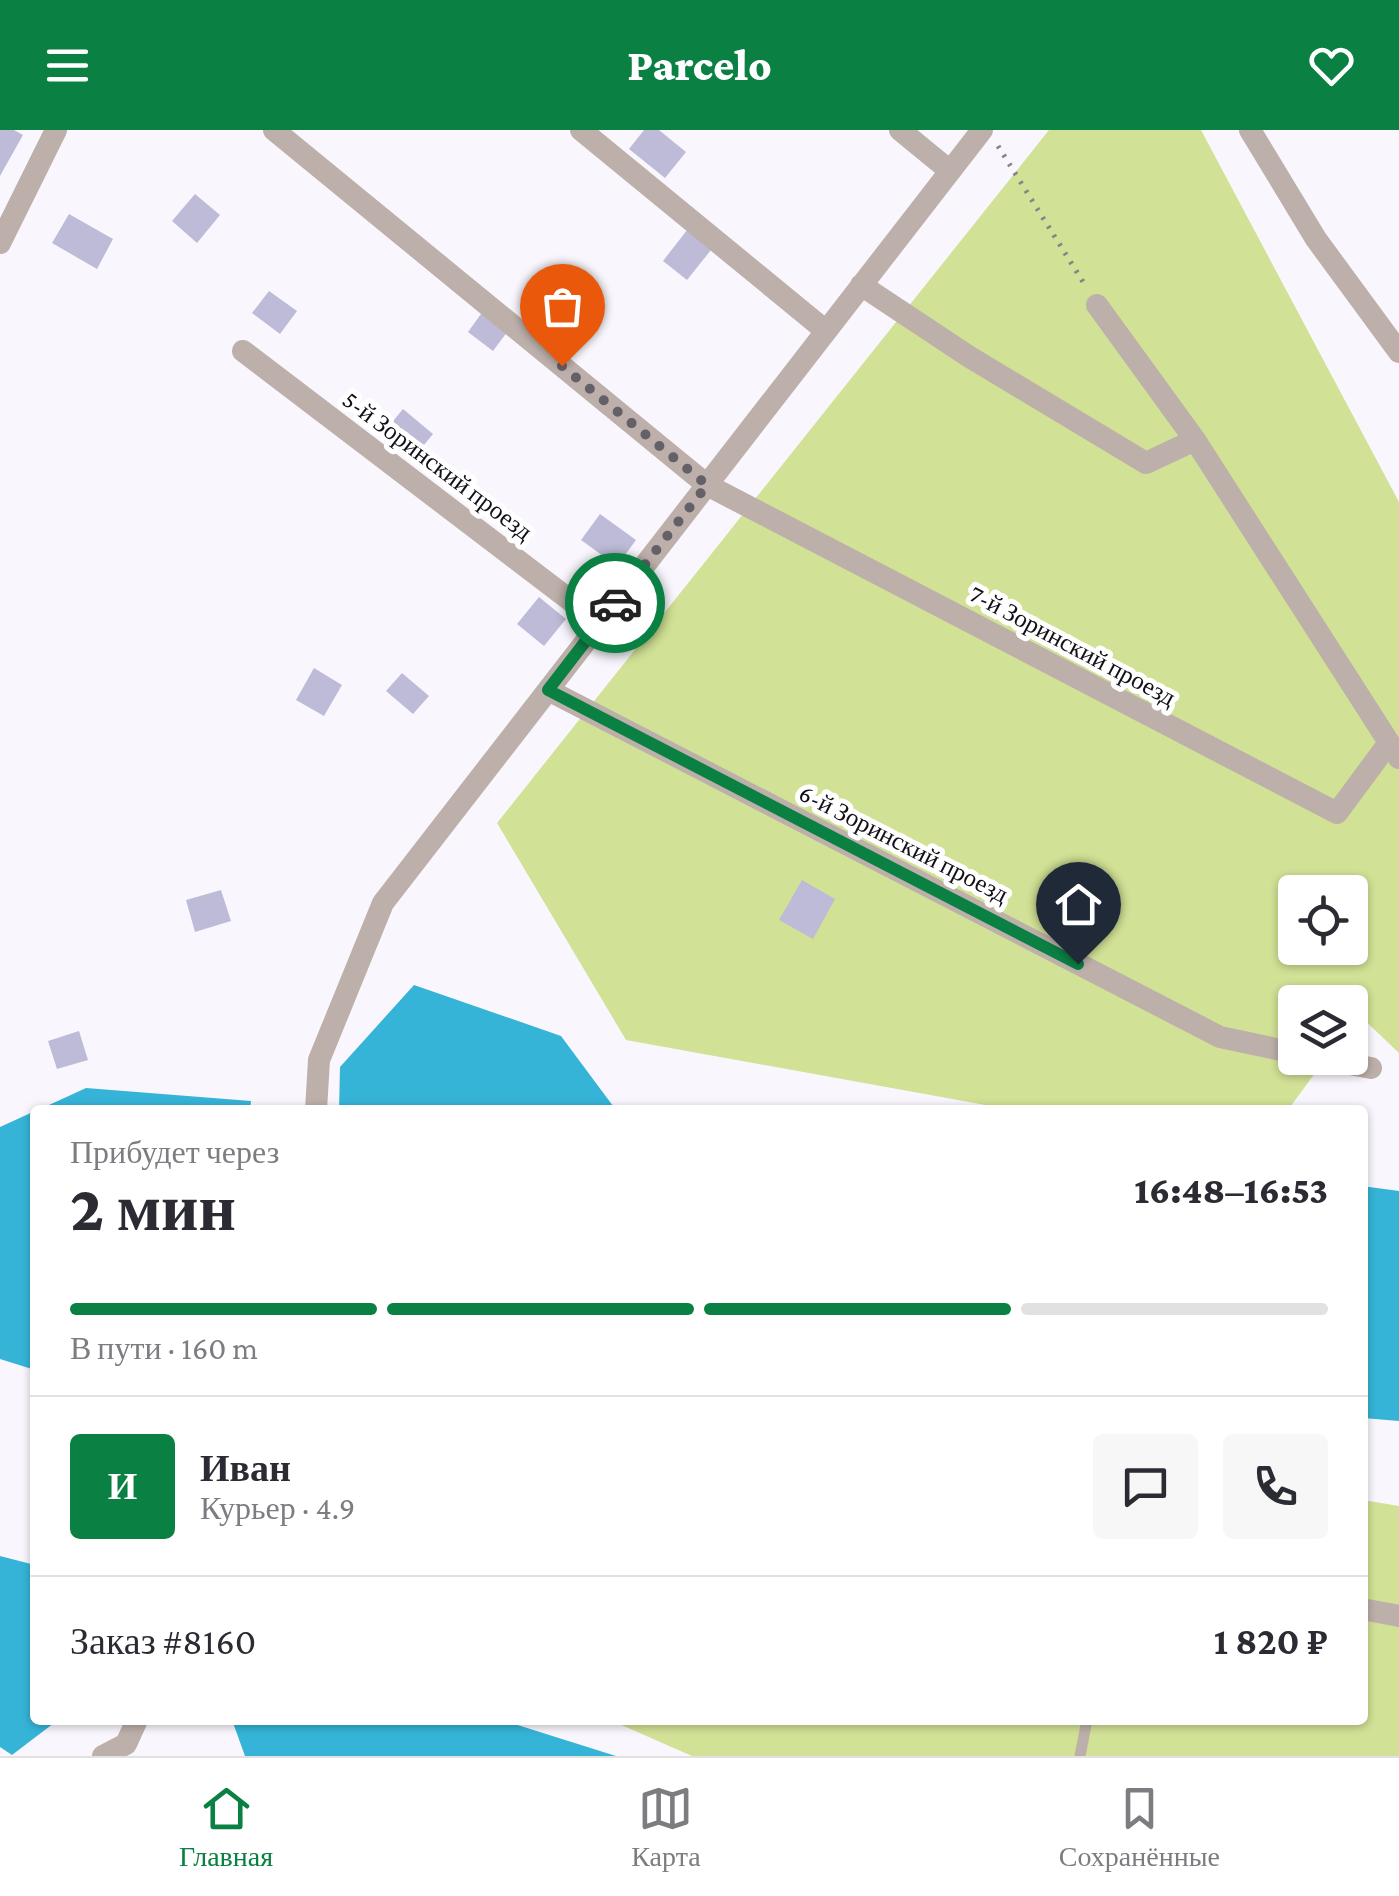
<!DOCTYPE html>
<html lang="ru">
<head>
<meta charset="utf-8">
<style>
	:root { --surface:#fff; --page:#f7f7f7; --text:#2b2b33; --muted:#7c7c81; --line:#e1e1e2; --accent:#0b8043 }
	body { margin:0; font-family:"Crimson Pro",serif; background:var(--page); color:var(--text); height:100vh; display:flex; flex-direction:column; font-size:38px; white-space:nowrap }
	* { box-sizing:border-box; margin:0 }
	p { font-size:32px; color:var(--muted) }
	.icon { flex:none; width:55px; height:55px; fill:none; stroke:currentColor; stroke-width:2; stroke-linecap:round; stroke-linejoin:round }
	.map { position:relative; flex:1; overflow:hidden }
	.details { position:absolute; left:30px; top:975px; width:1338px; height:620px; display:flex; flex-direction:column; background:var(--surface); border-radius:10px; box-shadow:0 2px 8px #0004 }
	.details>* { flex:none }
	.controls { position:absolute; left:1278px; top:745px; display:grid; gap:20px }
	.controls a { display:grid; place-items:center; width:90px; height:90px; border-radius:10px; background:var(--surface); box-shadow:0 2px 8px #0004; font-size:50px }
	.pin { position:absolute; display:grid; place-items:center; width:85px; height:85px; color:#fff; margin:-102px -42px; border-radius:50% 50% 50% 0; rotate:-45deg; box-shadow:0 0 10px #0007 }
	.pin .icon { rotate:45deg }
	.courier { position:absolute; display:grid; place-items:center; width:100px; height:100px; margin:-50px; border:8px solid #0b8043; border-radius:50%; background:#fff; color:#222; box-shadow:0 2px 12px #0007 }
	.head em { font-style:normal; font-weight:800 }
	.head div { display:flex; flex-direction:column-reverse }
	.head { display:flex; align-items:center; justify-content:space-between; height:170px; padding:0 40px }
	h1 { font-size:65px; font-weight:800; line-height:75px }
	.bar { display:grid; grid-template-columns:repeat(4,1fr); gap:15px 10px; align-content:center; height:120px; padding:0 40px }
	.bar i { height:12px; border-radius:8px; background:var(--line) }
	.bar .on { background:var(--accent) }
	.bar p { grid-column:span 4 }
	.line { display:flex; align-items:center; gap:25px; padding:0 40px; border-top:2px solid var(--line) }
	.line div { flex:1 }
	.round { display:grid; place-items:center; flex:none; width:105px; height:105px; border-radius:10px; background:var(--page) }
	header { display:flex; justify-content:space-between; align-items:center; height:130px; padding:0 40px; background:var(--accent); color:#fff; font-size:45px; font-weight:800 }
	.dock { display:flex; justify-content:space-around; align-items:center; height:140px; border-top:2px solid var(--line); background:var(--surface); font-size:28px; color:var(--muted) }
	.dock a { display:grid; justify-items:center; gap:5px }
	.dock .on { color:var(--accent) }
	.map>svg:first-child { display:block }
	.green { fill:#d1e195; fill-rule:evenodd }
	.water { fill:#35b4d8 }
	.building { fill:#bdbbd7 }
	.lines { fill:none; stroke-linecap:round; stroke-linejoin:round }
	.path { stroke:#86838a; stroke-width:5; stroke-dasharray:2.5 8; stroke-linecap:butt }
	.service { stroke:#bdafaa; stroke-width:11 }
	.minor { stroke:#bdafaa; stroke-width:22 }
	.done { stroke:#646068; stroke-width:10; stroke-dasharray:0 18 }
	.route { stroke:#0b8043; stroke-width:12 }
	.labels { text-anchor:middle; stroke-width:10; stroke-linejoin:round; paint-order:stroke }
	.street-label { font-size:25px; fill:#130f18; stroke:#fff }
</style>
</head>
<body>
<header><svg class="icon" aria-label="menu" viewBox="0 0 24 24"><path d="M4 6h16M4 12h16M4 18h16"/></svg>Parcelo<svg class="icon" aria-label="heart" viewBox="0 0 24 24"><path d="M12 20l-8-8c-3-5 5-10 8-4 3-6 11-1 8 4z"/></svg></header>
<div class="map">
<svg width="1399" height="1626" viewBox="0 0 1399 1626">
	<rect width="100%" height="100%" fill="#f9f7fd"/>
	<path class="green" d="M1049,0H1201L1399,372V923L1358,884L1350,894V872H1295V928H1326L1288,980H1013L626,910L497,693ZM1295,762H1350V818H1295Z
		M1363,1370L1399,1376V1626H692L610,1590H1362Z"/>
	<path class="water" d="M414,855L561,906L616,980H339L340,937Z
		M86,958L251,971L250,980H38Z
		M35,981V1240L0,1229V997Z
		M1362,1056L1399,1061V1291L1363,1288Z
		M0,1426L35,1435V1590H58L12,1625L0,1617Z
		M232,1590H502L616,1626H245Z"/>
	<path class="building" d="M0,0H14L23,5L0,46Z
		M644,0H659L686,22L665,48L629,19Z
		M195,64L220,85L197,113L172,91Z
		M69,84L113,109L97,139L52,113Z
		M691,95L715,115L687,150L663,131Z
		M269,161L297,181L280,204L252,183Z
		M486,177L511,197L493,221L468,202Z
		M403,279L433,304L414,327L384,302Z
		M600,384L636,410L617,436L581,410Z
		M539,467L566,489L544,516L517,494Z
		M314,538L342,555L324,586L296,570Z
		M402,543L429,566L413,584L386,561Z
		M802,750L835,769L813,809L779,790Z
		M221,760L231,791L195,802L186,770Z
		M79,901L88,930L57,939L48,911Z"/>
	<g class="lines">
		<path class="path" d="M998,16L1085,155"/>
		<path class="service" d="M1080,1626L1087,1590"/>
		<path class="minor" d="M274,0L707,355L1337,683L1388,614
			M581,0L826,201
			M900,0L950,41
			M1250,0L1316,109L1399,222
			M0,113L56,0
			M861,155L968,226L1146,333L1195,310
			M1097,175L1195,310L1399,628
			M243,221L600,493
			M548,560L1220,907L1295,923
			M1319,928L1371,938
			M316,980L319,930L383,773L982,0
			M1362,1479L1399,1486
			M103,1626L126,1614L137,1590"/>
	</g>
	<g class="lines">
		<path class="done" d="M562,236L707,355L615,473"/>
		<path class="route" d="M615,473L548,560L1078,834"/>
	</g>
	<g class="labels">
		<g class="street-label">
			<text transform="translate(438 335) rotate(37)" y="9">5-й Зоринский проезд</text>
			<text transform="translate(1073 515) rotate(28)" y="9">7-й Зоринский проезд</text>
			<text transform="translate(904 713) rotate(27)" y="9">6-й Зоринский проезд</text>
		</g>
	</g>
</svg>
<div class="controls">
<a><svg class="icon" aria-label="locate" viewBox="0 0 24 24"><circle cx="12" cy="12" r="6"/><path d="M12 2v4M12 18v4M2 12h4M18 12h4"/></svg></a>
<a><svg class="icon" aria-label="layers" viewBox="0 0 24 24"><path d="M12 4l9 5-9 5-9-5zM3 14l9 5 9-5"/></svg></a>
</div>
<div class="pin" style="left:562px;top:236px;background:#ea580c"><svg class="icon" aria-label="bag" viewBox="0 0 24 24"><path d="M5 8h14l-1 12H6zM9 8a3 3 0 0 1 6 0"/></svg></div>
<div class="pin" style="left:1078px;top:834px;background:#1f2937"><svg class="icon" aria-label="home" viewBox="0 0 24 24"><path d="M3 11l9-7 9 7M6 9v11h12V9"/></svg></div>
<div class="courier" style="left:615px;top:473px"><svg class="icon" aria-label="car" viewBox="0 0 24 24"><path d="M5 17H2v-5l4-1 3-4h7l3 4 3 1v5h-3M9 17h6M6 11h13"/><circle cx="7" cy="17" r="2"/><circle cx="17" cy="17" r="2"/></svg></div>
<section class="details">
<div class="head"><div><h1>2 мин</h1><p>Прибудет через</p></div><em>16:48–16:53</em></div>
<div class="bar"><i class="on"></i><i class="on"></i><i class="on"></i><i></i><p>В пути · 160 m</p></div>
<div class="line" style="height:180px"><b class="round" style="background:var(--accent);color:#fff">И</b><div><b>Иван</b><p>Курьер · 4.9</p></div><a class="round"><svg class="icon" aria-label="chat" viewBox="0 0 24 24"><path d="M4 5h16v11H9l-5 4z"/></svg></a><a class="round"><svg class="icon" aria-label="phone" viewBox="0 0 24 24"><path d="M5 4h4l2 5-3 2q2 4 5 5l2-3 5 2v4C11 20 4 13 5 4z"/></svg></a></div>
<div class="line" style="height:130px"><div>Заказ #8160</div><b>1 820 ₽</b></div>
</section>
</div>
<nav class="dock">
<a class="on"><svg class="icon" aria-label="home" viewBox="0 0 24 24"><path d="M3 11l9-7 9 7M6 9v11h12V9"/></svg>Главная</a>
<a><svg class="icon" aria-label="map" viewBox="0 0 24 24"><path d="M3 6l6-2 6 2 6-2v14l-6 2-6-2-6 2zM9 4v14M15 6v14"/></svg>Карта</a>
<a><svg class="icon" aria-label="saved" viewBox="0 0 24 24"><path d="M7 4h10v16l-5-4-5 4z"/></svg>Сохранённые</a>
</nav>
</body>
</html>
